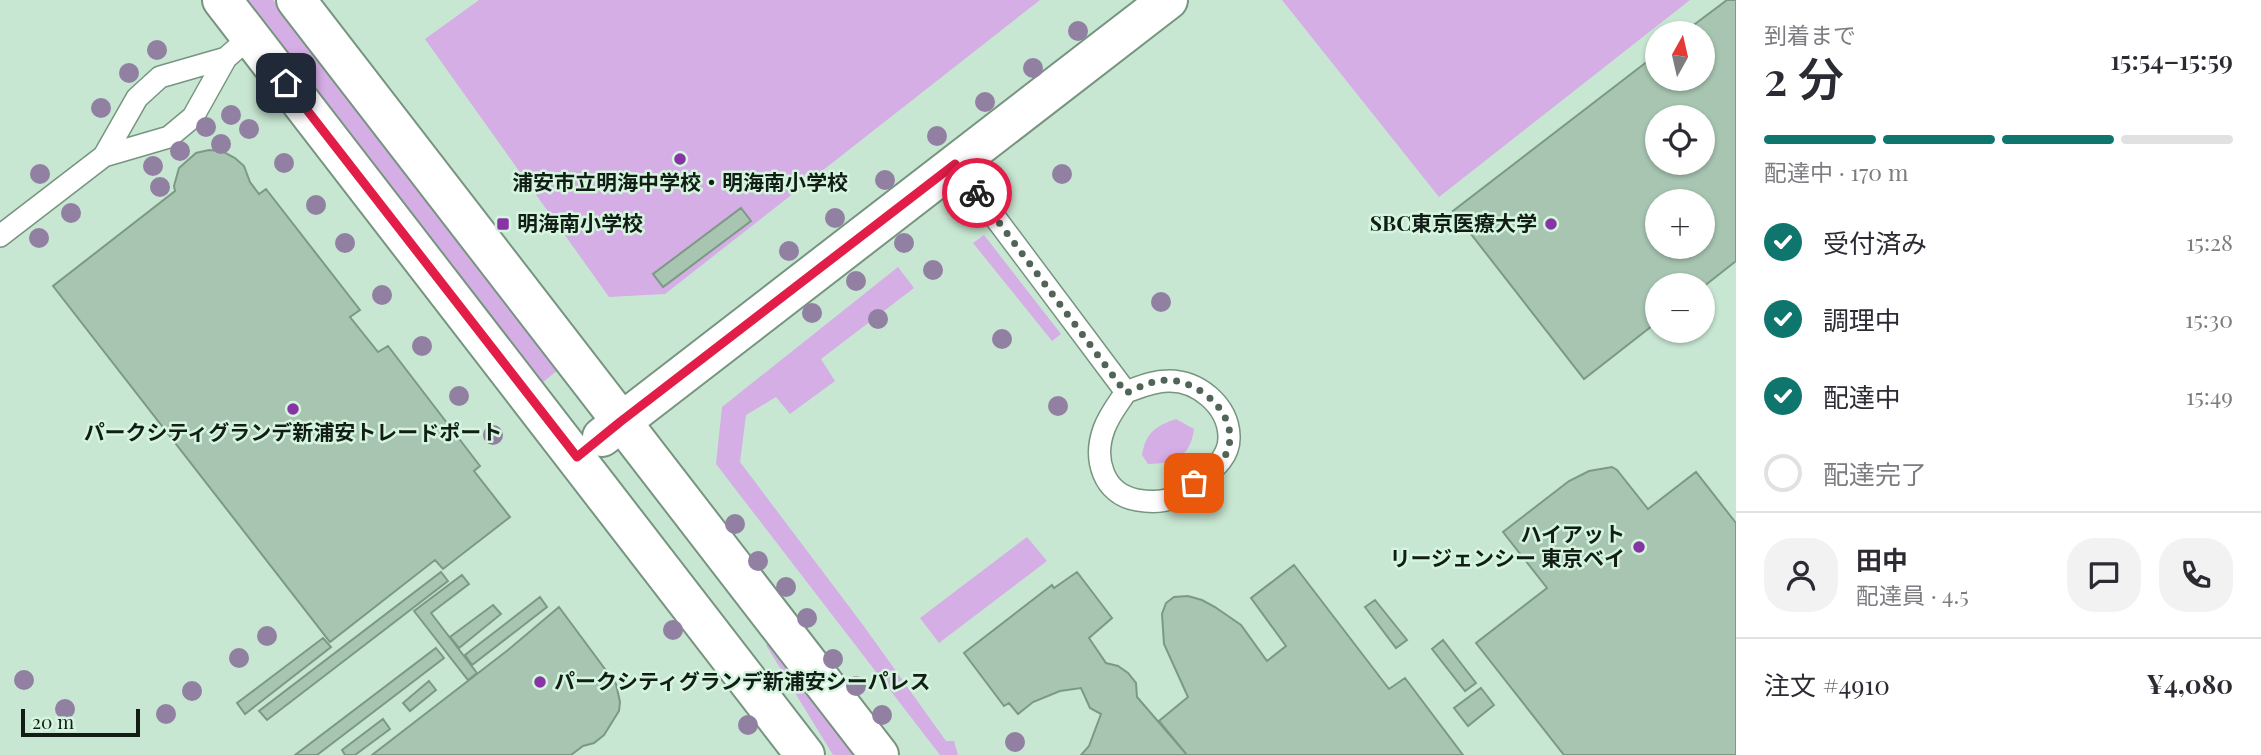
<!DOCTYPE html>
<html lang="ja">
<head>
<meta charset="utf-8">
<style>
	:root { --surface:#fff; --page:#f2f2f3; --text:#2b2b33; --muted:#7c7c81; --line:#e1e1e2; --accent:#0f766e }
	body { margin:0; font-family:"Playfair Display","Noto Sans JP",serif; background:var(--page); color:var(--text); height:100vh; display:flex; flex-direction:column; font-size:26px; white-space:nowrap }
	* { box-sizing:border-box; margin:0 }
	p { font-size:23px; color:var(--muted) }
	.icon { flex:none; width:38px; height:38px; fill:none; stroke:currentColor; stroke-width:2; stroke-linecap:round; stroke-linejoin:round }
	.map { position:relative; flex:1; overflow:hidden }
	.sheet { display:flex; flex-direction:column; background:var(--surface); width:525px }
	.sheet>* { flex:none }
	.needle { width:46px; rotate:8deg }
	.tools { position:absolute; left:1645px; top:21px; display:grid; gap:14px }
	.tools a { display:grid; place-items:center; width:70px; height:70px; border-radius:50%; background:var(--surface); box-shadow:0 2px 5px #0004; font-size:35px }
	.scale { position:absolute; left:21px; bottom:18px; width:119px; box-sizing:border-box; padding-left:7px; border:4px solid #111d15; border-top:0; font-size:19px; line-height:24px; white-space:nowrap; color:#111d15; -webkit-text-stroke:5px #d5f5df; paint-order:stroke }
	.pin { position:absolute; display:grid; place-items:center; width:60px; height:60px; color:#fff; margin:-30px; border-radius:14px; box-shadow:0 4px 10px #0006 }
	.courier { position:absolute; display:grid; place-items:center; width:70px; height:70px; margin:-35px; border:5px solid #e11d48; border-radius:50%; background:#fff; color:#222; box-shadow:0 2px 9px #0007 }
	.headline em { font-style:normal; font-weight:600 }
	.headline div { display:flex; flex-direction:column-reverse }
	.headline { display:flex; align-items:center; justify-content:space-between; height:119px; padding:0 28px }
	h1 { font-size:46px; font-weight:600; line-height:52px }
	.bar { display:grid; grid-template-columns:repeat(4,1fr); gap:10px 7px; align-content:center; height:84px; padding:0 28px }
	.bar i { height:9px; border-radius:5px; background:var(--line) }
	.bar .selected { background:var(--accent) }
	.bar p { grid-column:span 4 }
	.line { display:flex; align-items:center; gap:18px; padding:0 28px; border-top:2px solid var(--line) }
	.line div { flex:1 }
	.round { display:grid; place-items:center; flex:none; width:74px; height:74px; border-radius:28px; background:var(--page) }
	ol { padding:0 28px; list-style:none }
	li { display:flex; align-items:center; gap:21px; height:77px }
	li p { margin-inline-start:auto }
	li .icon { padding:7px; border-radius:50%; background:var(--accent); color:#fff; stroke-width:4 }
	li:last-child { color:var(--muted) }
	li i { width:38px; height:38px; border:4px solid var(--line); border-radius:50% }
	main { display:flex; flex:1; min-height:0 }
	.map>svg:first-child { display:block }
	.green { fill:#d5aee6 }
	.building { fill:#a7c5b1; stroke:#7c9985; stroke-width:2; fill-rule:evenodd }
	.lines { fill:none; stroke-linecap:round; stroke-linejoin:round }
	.service-casing { stroke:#779480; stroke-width:24 }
	.tertiary-casing { stroke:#779480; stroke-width:42 }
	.service { stroke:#fff; stroke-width:21 }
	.tertiary { stroke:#fff; stroke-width:38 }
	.tree { fill:#9280a2 }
	.done { stroke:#516457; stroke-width:7; stroke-dasharray:0 12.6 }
	.route { stroke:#e11d48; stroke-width:9 }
	.poi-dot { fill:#8735a5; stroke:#d5f5df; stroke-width:2.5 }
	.labels { text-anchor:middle; stroke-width:5; stroke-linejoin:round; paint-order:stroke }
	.poi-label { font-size:21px; font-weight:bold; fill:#111d15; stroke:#d5f5df }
</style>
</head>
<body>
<main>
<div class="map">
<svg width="1736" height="755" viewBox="0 0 1736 755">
	<rect width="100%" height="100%" fill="#c8e7d2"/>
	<path class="green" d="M248,0H273L558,370L543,382Z
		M479,0H1040L665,294L609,297L425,39Z
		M1282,0H1690L1439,197Z
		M984,235L1061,334L1052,341L973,243Z
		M898,267L914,288L821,359L835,381L790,414L776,397L746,415L740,462L863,625L946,741H954L958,755H940L716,464L722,407Z
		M1176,419L1194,429C1190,458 1175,463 1148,464L1142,455C1146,432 1156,426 1176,419Z
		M1027,537L1047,561L939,643L920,618Z
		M770,642L857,755H833L766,645Z"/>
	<path class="building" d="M1727,0H1736V261L1703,287L1657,285V322L1584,379L1453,211L1657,54V79H1703V33H1683ZM1657,117H1703V163H1657ZM1657,201H1703V247H1657Z
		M209,150L222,151L235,158L244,166L250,182L259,194L266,189L360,310L350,317L378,352L388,346L480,466L474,471L510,517L443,569L435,560L330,642L53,286L175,191L174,186L179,168L196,153Z
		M741,208L751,221L663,287L653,274Z
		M1612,467L1617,470L1648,509L1696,472L1736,523V755H1564L1476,643L1547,588L1503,532L1569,481L1589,471Z
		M1294,565L1389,689L1405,678L1463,755H1187L1159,721L1188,697L1164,644L1162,614L1166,603L1174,597L1188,596L1202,600L1215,607L1241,625L1267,661L1286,646L1251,598Z
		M441,572L448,581L267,720L259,711Z
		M1077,572L1112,618L1089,638L1106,663L1118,666L1128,673L1136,683L1137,697L1187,755H1081L1089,746L1101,714L1090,708L1081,688L1060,691L1033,702L1018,714L1009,703L1004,706L964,653L1052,585L1054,588Z
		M462,575L469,584L431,613L477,673L468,680L414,611Z
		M540,597L547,607L472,665L465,655Z
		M1375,600L1407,640L1396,648L1365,607Z
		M493,605L501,614L459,648L450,637Z
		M559,607L616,684L620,702L619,711L604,735L594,743L583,746L571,755H372L508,650Z
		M323,638L331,647L245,714L237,703Z
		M1443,640L1476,683L1465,691L1432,649Z
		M436,648L444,658L317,755H295Z
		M429,681L436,690L410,711L403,703Z
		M1481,688L1494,705L1468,726L1454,708Z
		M383,719L390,729L355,755H345L342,750Z"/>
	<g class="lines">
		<defs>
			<path id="service" d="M226,58L160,77L137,98L104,156L169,137L193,117L226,58L250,37
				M955,164L1126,392C1140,387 1153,381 1168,381C1197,380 1228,405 1229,436C1230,456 1215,468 1201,479C1192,484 1184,493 1174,497C1163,503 1149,502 1137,500C1103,494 1093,459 1104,429C1109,415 1118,404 1126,392
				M0,236L104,156"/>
			<path id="tertiary" d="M222,0L805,755
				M296,0L879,755
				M602,437L1168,0"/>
		</defs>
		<use href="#service" class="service-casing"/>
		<use href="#tertiary" class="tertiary-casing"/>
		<use href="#service" class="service"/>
		<use href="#tertiary" class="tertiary"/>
	</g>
	<g class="tree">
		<circle cx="1078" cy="31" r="10"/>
		<circle cx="157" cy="50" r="10"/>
		<circle cx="1033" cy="68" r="10"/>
		<circle cx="129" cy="73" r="10"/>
		<circle cx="985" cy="102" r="10"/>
		<circle cx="101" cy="108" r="10"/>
		<circle cx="231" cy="115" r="10"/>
		<circle cx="206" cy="127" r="10"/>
		<circle cx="249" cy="129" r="10"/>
		<circle cx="937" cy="136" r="10"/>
		<circle cx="221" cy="144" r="10"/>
		<circle cx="180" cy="151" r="10"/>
		<circle cx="284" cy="163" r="10"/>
		<circle cx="153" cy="166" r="10"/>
		<circle cx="40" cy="174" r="10"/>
		<circle cx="1062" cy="174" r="10"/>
		<circle cx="885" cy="180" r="10"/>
		<circle cx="160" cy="187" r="10"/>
		<circle cx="316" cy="205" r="10"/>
		<circle cx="71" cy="213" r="10"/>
		<circle cx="835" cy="218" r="10"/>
		<circle cx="39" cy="238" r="10"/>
		<circle cx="345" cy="243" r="10"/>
		<circle cx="904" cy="243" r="10"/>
		<circle cx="789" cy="251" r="10"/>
		<circle cx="933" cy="270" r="10"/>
		<circle cx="856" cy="281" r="10"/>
		<circle cx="382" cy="295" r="10"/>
		<circle cx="1161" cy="302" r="10"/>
		<circle cx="812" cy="313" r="10"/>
		<circle cx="878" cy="319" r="10"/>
		<circle cx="1002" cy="339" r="10"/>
		<circle cx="422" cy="346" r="10"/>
		<circle cx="459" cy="396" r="10"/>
		<circle cx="1058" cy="406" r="10"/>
		<circle cx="493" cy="435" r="10"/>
		<circle cx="735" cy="524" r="10"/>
		<circle cx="758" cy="561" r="10"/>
		<circle cx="786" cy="587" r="10"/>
		<circle cx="807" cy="618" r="10"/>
		<circle cx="673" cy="630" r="10"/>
		<circle cx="267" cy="636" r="10"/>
		<circle cx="239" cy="658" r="10"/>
		<circle cx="833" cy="659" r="10"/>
		<circle cx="24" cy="680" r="10"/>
		<circle cx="856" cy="686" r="10"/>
		<circle cx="192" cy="691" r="10"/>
		<circle cx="65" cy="709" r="10"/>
		<circle cx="166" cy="714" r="10"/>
		<circle cx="882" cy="715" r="10"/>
		<circle cx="748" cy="725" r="10"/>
		<circle cx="1015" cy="742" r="10"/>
	</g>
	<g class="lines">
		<path class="done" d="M977,193L1126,393C1140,387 1153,380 1168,380C1201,381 1243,418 1226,454C1220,467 1205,475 1194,483"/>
		<path class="route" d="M286,83L577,457L620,422L955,164L977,193"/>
	</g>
	<g class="poi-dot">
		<circle cx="680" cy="159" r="7"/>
		<rect x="496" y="217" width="14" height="14" rx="3.5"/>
		<circle cx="1551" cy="224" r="7"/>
		<circle cx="293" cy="409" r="7"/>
		<circle cx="1639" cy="547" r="7"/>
		<circle cx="540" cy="682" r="7"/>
	</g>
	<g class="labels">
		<g class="poi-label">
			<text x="680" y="190">浦安市立明海中学校・明海南小学校</text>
			<text x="517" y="231" text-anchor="start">明海南小学校</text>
			<text x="1537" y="231" text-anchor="end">SBC東京医療大学</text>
			<text x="293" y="440">パークシティグランデ新浦安トレードポート</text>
			<text x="1625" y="542" text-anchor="end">ハイアット<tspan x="1625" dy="24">リージェンシー 東京ベイ</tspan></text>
			<text x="554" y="689" text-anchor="start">パークシティグランデ新浦安シーパレス</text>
		</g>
	</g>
</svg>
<div class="tools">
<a><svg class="needle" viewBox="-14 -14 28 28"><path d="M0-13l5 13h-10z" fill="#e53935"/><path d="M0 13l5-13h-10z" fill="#7c7c81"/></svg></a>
<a><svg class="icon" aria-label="locate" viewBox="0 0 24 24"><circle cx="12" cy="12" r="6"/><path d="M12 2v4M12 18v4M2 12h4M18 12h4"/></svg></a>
<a>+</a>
<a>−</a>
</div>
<div class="scale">20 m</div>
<div class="pin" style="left:1194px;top:483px;background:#ea580c"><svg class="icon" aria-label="bag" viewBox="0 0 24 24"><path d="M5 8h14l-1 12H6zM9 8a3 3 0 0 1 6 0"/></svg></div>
<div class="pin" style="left:286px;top:83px;background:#1f2937"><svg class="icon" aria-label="home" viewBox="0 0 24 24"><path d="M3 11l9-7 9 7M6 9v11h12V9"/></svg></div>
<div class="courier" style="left:977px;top:193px"><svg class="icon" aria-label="bike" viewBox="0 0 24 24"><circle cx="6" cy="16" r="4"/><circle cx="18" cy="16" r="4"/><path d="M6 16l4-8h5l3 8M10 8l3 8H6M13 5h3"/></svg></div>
</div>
<section class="sheet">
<div class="headline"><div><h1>2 分</h1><p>到着まで</p></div><em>15:54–15:59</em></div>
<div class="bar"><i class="selected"></i><i class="selected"></i><i class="selected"></i><i></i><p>配達中 · 170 m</p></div>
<ol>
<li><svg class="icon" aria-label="check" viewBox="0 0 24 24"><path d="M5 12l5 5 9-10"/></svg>受付済み<p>15:28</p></li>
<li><svg class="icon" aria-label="check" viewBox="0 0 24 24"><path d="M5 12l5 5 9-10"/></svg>調理中<p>15:30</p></li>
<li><svg class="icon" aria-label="check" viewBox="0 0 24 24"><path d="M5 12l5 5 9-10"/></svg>配達中<p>15:49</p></li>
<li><i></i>配達完了</li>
</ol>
<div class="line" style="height:126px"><a class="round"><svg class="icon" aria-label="person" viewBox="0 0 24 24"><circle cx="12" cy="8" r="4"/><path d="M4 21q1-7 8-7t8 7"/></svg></a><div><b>田中</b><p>配達員 · 4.5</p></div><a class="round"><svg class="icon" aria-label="chat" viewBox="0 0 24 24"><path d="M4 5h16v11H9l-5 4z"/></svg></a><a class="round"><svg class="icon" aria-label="phone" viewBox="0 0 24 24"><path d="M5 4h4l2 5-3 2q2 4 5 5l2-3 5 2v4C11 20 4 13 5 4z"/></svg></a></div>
<div class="line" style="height:91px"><div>注文 #4910</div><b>¥4,080</b></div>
</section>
</main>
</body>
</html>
